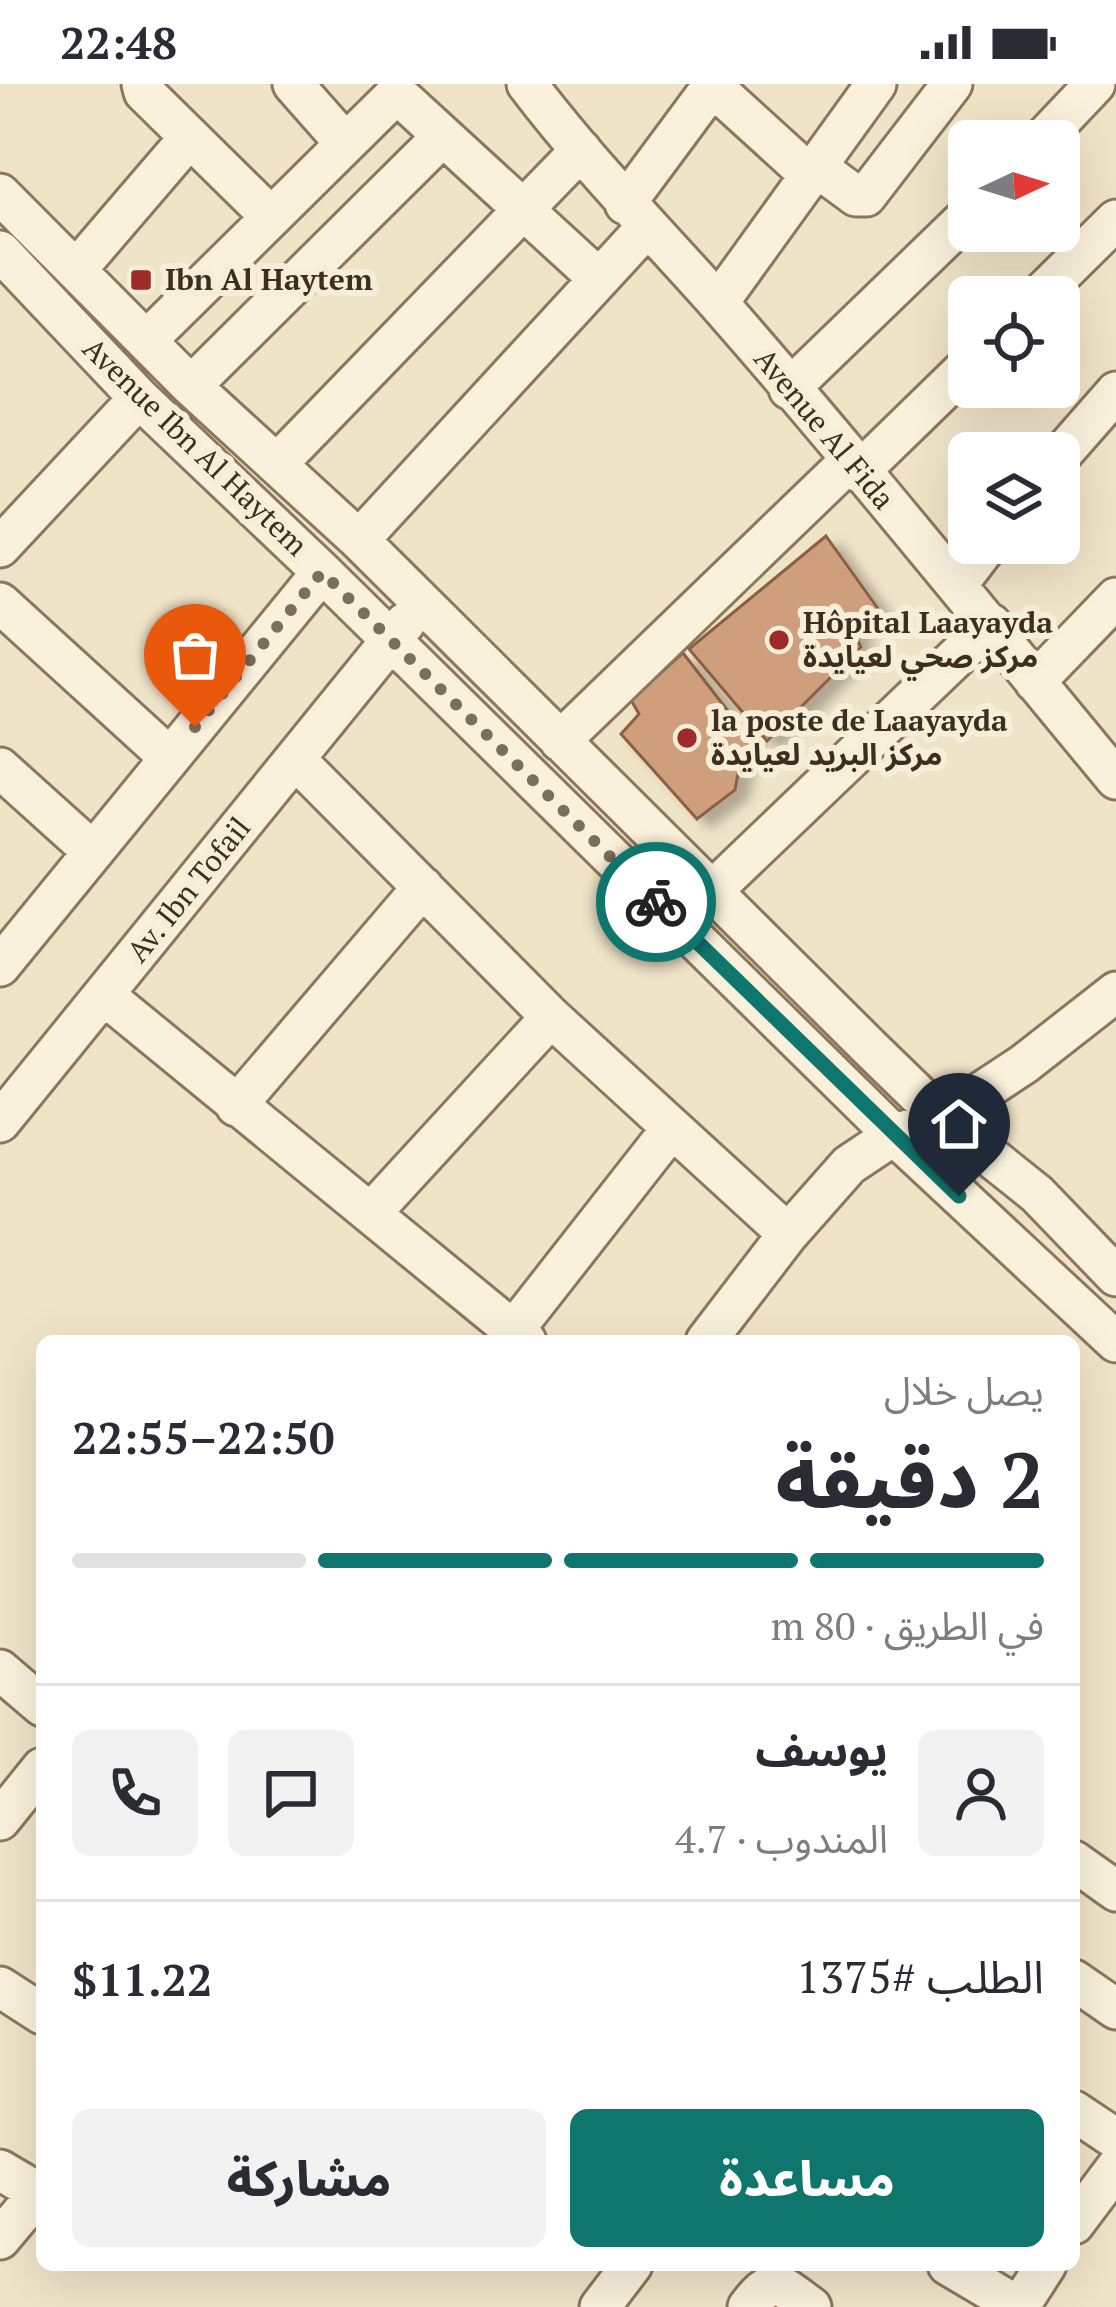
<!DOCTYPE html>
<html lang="ar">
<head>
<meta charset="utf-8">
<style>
	:root { --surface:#fff; --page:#f2f2f3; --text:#2b2b33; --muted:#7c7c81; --line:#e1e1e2; --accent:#0f766e }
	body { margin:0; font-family:"PT Serif","Noto Sans Arabic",serif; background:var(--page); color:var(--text); direction:rtl; height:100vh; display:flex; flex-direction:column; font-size:45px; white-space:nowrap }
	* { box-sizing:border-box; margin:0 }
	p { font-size:39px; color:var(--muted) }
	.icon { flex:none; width:66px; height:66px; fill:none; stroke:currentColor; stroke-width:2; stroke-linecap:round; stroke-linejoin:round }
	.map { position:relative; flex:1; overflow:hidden; direction:ltr }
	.drawer { position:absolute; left:36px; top:1251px; width:1044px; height:936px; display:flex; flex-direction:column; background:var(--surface); border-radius:18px; box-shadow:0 12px 48px #0002; direction:rtl }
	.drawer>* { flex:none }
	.needle { width:78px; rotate:86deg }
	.fabs { position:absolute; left:948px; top:36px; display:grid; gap:24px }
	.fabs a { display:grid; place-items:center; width:132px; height:132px; border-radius:18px; background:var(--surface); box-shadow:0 12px 48px #0002; font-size:60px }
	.pin { position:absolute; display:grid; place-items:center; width:102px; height:102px; color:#fff; margin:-123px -51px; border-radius:50% 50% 50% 0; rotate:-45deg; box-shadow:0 0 12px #0007 }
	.pin .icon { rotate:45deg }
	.courier { position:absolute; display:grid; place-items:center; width:120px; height:120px; margin:-60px; border:9px solid #0f766e; border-radius:50%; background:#fff; color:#222; box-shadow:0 3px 15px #0007 }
	.overview em { font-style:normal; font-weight:800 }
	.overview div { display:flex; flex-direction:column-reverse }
	.overview { display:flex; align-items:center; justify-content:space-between; height:204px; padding:0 36px }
	h1 { font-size:78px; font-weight:800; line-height:90px }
	.bar { display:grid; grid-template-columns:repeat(4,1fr); gap:18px 12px; align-content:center; height:144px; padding:0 36px }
	.bar i { height:15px; border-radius:9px; background:var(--line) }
	.bar .on { background:var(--accent) }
	.bar p { grid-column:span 4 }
	.line { display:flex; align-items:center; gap:30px; padding:0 36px; border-top:3px solid var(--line) }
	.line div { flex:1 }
	.round { display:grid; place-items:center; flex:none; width:126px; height:126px; border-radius:18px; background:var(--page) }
	.primary-button { display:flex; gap:24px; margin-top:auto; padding:24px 36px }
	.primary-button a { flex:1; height:138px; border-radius:18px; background:var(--accent); color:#fff; font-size:48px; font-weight:800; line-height:138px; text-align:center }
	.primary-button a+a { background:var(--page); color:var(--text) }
	.status { display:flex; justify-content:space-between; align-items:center; height:84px; padding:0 60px; background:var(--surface); direction:ltr }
	.status svg { height:33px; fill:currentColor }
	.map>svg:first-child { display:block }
	.building { fill:#cf9f7d; stroke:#8d5f41; stroke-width:3; filter:url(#shadow) }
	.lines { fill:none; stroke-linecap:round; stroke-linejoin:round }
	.minor-casing { stroke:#8d765c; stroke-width:45 }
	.minor { stroke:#faf1dc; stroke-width:39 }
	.done { stroke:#7c6e5b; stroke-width:12; stroke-dasharray:0 21.6 }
	.route { stroke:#0f766e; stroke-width:15 }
	.poi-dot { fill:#9e2a2b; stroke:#f7eed8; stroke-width:4.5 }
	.labels { text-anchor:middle; stroke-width:12; stroke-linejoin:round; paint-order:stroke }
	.poi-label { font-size:30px; font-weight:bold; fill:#3d2e20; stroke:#f7eed8; text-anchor:start }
	.street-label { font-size:30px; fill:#3d2e20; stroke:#f7eed8 }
</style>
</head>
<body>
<div class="status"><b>22:48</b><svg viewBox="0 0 49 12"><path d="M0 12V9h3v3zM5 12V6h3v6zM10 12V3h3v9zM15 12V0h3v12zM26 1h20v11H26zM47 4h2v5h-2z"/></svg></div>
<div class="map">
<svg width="1116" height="2223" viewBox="0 0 1116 2223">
	<defs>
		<filter id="shadow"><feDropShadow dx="13" dy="8" stdDeviation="6" flood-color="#0004"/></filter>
	</defs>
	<rect width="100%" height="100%" fill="#f0e4c8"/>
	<path class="building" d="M826,452L879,526L854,548L861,563L767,657L689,565Z
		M683,569L752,658L740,679L735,706L697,735L621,650L639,630L631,616Z"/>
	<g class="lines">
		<defs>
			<path id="minor" d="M142,0L144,8L271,133
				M293,0L345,59
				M527,0C586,78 654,147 719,220C855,375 984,536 1116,695
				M710,0L812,93
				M1041,57L1095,0
				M818,84L856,112H866L952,0
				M0,110L191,302L359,456L870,964L942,1034L1037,1110L1116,1192
				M625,120L714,0
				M0,167L139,314L322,488L894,1051L1116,1258
				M76,186L190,53
				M1038,213L1116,136
				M718,219L876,0
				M147,256L393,13L405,17L599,195
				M191,302L442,53
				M789,305L969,131
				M1059,373L1116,308
				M277,380L581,66
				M859,388L969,281
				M359,456L646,144
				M0,463L139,314
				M957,501L989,459
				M0,519L170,674
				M1035,598L1116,514
				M560,657L850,377
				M295,675L551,933L788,1150
				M0,684L91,766
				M711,808L991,540
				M0,882L322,488
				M104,911L526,1257
				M236,1022L423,803
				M0,1038L405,539
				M371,1129L551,933
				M513,1247L672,1044
				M706,1257L788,1150L849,1081L894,1051L942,1034L1024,980L1116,908
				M0,1586L42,1622
				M0,1736L42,1684
				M1074,1777L1116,1807
				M1074,1896L1116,1925
				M0,1903L42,1930
				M1074,2027L1116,2055
				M0,2086L39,2109
				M1074,2140L1116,2084
				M0,2155L42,2105
				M948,2181L1019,2223
				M600,2223L632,2181
				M748,2223C774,2188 780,2201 811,2223
				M1019,2223L1046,2181"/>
		</defs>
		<use href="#minor" class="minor-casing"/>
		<use href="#minor" class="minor"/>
	</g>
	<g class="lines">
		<path class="done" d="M195,643L322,488L656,818"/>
		<path class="route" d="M656,818L959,1112"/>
	</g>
	<g class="poi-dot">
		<rect x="129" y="184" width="24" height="24" rx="6"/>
		<circle cx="779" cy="556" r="12"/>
		<circle cx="687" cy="654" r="12"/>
	</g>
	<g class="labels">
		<g class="poi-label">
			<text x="165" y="206">Ibn Al Haytem</text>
			<text x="803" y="549">Hôpital Laayayda<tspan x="803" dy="34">مركز صحي لعيايدة</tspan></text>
			<text x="711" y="647">la poste de Laayayda<tspan x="711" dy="34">مركز البريد لعيايدة</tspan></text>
		</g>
		<g class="street-label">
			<text transform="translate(824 345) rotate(50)" y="10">Avenue Al Fida</text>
			<text transform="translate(195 363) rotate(44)" y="10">Avenue Ibn Al Haytem</text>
			<text transform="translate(189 806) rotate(-51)" y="10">Av. Ibn Tofail</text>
		</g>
	</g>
</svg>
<div class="fabs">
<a><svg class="needle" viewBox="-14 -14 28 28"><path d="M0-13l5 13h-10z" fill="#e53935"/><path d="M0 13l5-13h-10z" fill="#7c7c81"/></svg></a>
<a><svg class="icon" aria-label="locate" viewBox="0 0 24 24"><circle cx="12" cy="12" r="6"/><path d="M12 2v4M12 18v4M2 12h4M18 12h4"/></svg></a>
<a><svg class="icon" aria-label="layers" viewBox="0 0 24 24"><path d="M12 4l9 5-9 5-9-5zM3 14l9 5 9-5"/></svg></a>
</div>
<div class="pin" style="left:195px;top:643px;background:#ea580c"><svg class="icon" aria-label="bag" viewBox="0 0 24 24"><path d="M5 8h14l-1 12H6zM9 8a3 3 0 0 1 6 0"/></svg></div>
<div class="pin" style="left:959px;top:1112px;background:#1f2937"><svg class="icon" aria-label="home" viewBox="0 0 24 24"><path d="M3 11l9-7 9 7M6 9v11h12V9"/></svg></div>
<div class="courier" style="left:656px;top:818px"><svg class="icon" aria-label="bike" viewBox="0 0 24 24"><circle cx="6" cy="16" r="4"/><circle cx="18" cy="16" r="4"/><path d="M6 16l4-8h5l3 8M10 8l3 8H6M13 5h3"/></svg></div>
<section class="drawer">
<div class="overview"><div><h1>2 دقيقة</h1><p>يصل خلال</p></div><em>22:50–22:55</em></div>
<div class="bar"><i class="on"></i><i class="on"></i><i class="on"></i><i></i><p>في الطريق · 80 m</p></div>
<div class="line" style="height:216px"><a class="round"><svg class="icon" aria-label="person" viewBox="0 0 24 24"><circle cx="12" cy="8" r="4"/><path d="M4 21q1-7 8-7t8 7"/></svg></a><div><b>يوسف</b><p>المندوب · 4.7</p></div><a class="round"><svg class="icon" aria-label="chat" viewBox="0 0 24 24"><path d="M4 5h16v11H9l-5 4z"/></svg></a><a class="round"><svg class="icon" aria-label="phone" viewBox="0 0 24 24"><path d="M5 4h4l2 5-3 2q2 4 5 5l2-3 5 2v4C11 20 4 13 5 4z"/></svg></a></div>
<div class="line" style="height:156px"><div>الطلب #1375</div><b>$11.22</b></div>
<div class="primary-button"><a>مساعدة</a><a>مشاركة</a></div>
</section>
</div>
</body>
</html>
